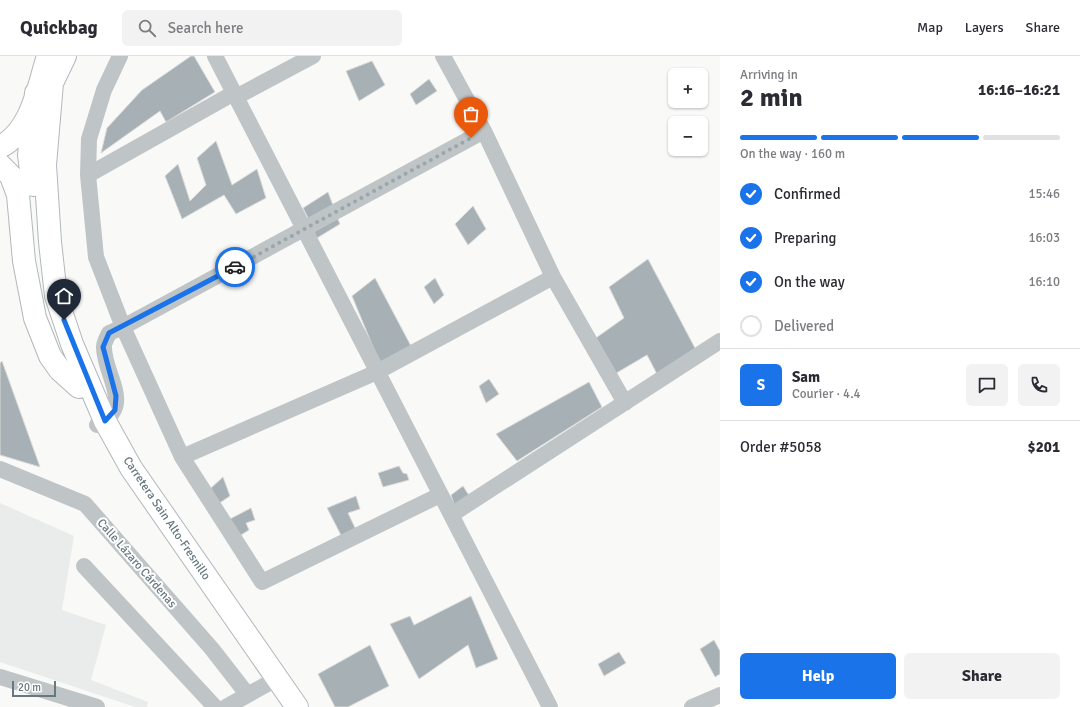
<!DOCTYPE html>
<html lang="en">
<head>
<meta charset="utf-8">
<style>
	:root { --surface:#fff; --page:#f2f2f3; --text:#2b2b33; --muted:#7c7c81; --line:#e1e1e2; --accent:#1a73e8 }
	body { margin:0; font-family:Signika,sans-serif; background:var(--page); color:var(--text); height:100vh; display:flex; flex-direction:column; font-size:15px; white-space:nowrap }
	* { box-sizing:border-box; margin:0 }
	p { font-size:13px; color:var(--muted) }
	.icon { flex:none; width:22px; height:22px; fill:none; stroke:currentColor; stroke-width:2; stroke-linecap:round; stroke-linejoin:round }
	.map { position:relative; flex:1; overflow:hidden }
	.sheet { display:flex; flex-direction:column; background:var(--surface); width:360px }
	.sheet>* { flex:none }
	.controls { position:absolute; left:668px; top:12px; display:grid; gap:8px }
	.controls a { display:grid; place-items:center; width:40px; height:40px; border-radius:6px; background:var(--surface); box-shadow:0 1px 3px #0004; font-size:20px }
	.scale { position:absolute; left:12px; bottom:10px; width:44px; box-sizing:border-box; padding-left:4px; border:2px solid #67797f; border-top:0; font-size:11px; line-height:14px; white-space:nowrap; color:#67797f; -webkit-text-stroke:3px #fff; paint-order:stroke }
	.pin { position:absolute; display:grid; place-items:center; width:34px; height:34px; color:#fff; margin:-41px -17px; border-radius:50% 50% 50% 0; rotate:-45deg; box-shadow:0 0 4px #0007 }
	.pin .icon { rotate:45deg }
	.courier { position:absolute; display:grid; place-items:center; width:40px; height:40px; margin:-20px; border:3px solid #1a73e8; border-radius:50%; background:#fff; color:#222; box-shadow:0 1px 5px #0007 }
	.head em { font-style:normal; font-weight:700 }
	.head div { display:flex; flex-direction:column-reverse }
	.head { display:flex; align-items:center; justify-content:space-between; height:68px; padding:0 20px }
	h1 { font-size:26px; font-weight:700; line-height:30px }
	.bar { display:grid; grid-template-columns:repeat(4,1fr); gap:6px 4px; align-content:center; height:48px; padding:0 20px }
	.bar i { height:5px; border-radius:3px; background:var(--line) }
	.bar .active { background:var(--accent) }
	.bar p { grid-column:span 4 }
	.line { display:flex; align-items:center; gap:10px; padding:0 20px; border-top:1px solid var(--line) }
	.line div { flex:1 }
	.round { display:grid; place-items:center; flex:none; width:42px; height:42px; border-radius:6px; background:var(--page) }
	ol { padding:0 20px; list-style:none }
	li { display:flex; align-items:center; gap:12px; height:44px }
	li p { margin-inline-start:auto }
	li .icon { padding:4px; border-radius:50%; background:var(--accent); color:#fff; stroke-width:4 }
	li:last-child { color:var(--muted) }
	li i { width:22px; height:22px; border:2px solid var(--line); border-radius:50% }
	.primary-button { display:flex; gap:8px; margin-top:auto; padding:8px 20px }
	.primary-button a { flex:1; height:46px; border-radius:6px; background:var(--accent); color:#fff; font-size:16px; font-weight:700; line-height:46px; text-align:center }
	.primary-button a+a { background:var(--page); color:var(--text) }
	header { display:flex; align-items:center; gap:24px; box-sizing:border-box; height:56px; padding:0 20px; background:var(--surface); border-bottom:1px solid var(--line) }
	header strong { font-size:19px }
	nav { display:flex; gap:22px; margin-inline-start:auto; font-size:14px }
	.search { width:280px; height:36px; background:var(--page); display:flex; align-items:center; gap:10px; box-sizing:border-box; padding:0 14px; border-radius:6px; color:var(--muted); font-size:15px }
	main { display:flex; flex:1; min-height:0 }
	.map>svg:first-child { display:block }
	.built { fill:#eaebeb }
	.building { fill:#a7b0b4; stroke:#dbdbda }
	.lines { fill:none; stroke-linecap:round; stroke-linejoin:round }
	.secondary-casing { stroke:#b1b8bb; stroke-width:24 }
	.minor { stroke:#bfc4c6; stroke-width:16 }
	.secondary { stroke:#fff; stroke-width:22 }
	.done { stroke:#9aa6a9; stroke-width:4; stroke-dasharray:0 7.2 }
	.route { stroke:#1a73e8; stroke-width:5 }
	.labels { text-anchor:middle; stroke-width:4; stroke-linejoin:round; paint-order:stroke }
	.street-label { font-size:12px; fill:#67797f; stroke:#fff }
</style>
</head>
<body>
<header>
<strong>Quickbag</strong>
<div class="search"><svg class="icon" aria-label="search" viewBox="0 0 24 24"><circle cx="10" cy="10" r="6"/><path d="M15 15l6 6"/></svg>Search here</div>
<nav><a>Map</a><a>Layers</a><a>Share</a></nav>
</header>
<main>
<div class="map">
<svg width="720" height="651" viewBox="0 0 720 651">
	<rect width="100%" height="100%" fill="#f9f9f7"/>
	<path class="built" d="M0,447L74,480L62,554L106,569L91,624L148,646L147,651H135L0,606Z"/>
	<path class="building" d="M191,0H194L215,36L166,66L160,55L101,97L107,72L142,34Z
		M372,5L385,29L359,45L346,15Z
		M429,23L437,35L416,49L410,38Z
		M216,85L232,129L257,113L266,142L236,158L224,139L182,163L165,120L178,108L190,145L206,129L197,102Z
		M328,136L334,152L311,168L303,152Z
		M473,150L486,173L468,189L455,168Z
		M336,159L340,168L317,182L312,172Z
		M648,203L696,294L658,320L647,299L613,319L593,284L624,262L609,231Z
		M375,222L411,290L380,308L352,240Z
		M435,222L444,239L434,248L424,231Z
		M2,305L40,411L0,399V307Z
		M489,323L499,338L486,347L479,330Z
		M589,326L602,351L517,405L496,378Z
		M399,410L403,417L407,418L409,424L383,431L378,417Z
		M223,421L230,440L218,448L211,432Z
		M463,430L470,441L455,451L451,439Z
		M356,440L360,453L348,457L357,476L343,483L327,452Z
		M251,452L255,464L246,467L249,474L241,479L228,464Z
		M471,540L498,603L476,612L468,589L419,623L390,568L410,560L414,569Z
		M714,584L720,595V618L715,621L700,593Z
		M370,589L389,630L348,651H335L318,618Z
		M619,596L626,607L604,620L598,608Z"/>
	<g class="lines">
		<defs>
			<path id="secondary" d="M65,0L52,27L45,109L50,186L56,240L72,288L105,365L131,412L297,651
				M0,91C32,75 38,31 48,0
				M0,109L11,120L18,139L24,205L35,262L50,300L60,314L79,331
				M33,129L29,99L36,37"/>
		</defs>
		<use href="#secondary" class="secondary-casing"/>
		<path class="minor" d="M120,0L104,34L89,83L88,119L96,201L123,271L484,75
			M215,0L550,651
			M443,0L484,75L553,221L625,347
			M236,41L313,0
			M88,119L234,37
			M97,369C135,350 105,322 104,292C103,288 107,282 109,277L123,271L182,401L262,526L440,439
			M182,401L377,316L553,221
			M0,413L85,448L212,593L247,638
			M451,459L720,285
			M84,510L215,651
			M0,621L97,651
			M226,651L278,622
			M692,651L720,639"/>
		<use href="#secondary" class="secondary"/>
	</g>
	<g class="lines">
		<path class="done" d="M235,211L471,82"/>
		<path class="route" d="M64,264L105,365L115,354L116,340L103,291L109,277L235,211"/>
	</g>
	<g class="labels">
		<g class="street-label">
			<text transform="translate(167 462) rotate(56)" y="4">Carretera Sain Alto-Fresnillo</text>
			<text transform="translate(137 507) rotate(49)" y="4">Calle Lázaro Cárdenas</text>
		</g>
	</g>
</svg>
<div class="controls">
<a>+</a>
<a>−</a>
</div>
<div class="scale">20 m</div>
<div class="pin" style="left:471px;top:82px;background:#ea580c"><svg class="icon" aria-label="bag" viewBox="0 0 24 24"><path d="M5 8h14l-1 12H6zM9 8a3 3 0 0 1 6 0"/></svg></div>
<div class="pin" style="left:64px;top:264px;background:#1f2937"><svg class="icon" aria-label="home" viewBox="0 0 24 24"><path d="M3 11l9-7 9 7M6 9v11h12V9"/></svg></div>
<div class="courier" style="left:235px;top:211px"><svg class="icon" aria-label="car" viewBox="0 0 24 24"><path d="M5 17H2v-5l4-1 3-4h7l3 4 3 1v5h-3M9 17h6M6 11h13"/><circle cx="7" cy="17" r="2"/><circle cx="17" cy="17" r="2"/></svg></div>
</div>
<section class="sheet">
<div class="head"><div><h1>2 min</h1><p>Arriving in</p></div><em>16:16–16:21</em></div>
<div class="bar"><i class="active"></i><i class="active"></i><i class="active"></i><i></i><p>On the way · 160 m</p></div>
<ol>
<li><svg class="icon" aria-label="check" viewBox="0 0 24 24"><path d="M5 12l5 5 9-10"/></svg>Confirmed<p>15:46</p></li>
<li><svg class="icon" aria-label="check" viewBox="0 0 24 24"><path d="M5 12l5 5 9-10"/></svg>Preparing<p>16:03</p></li>
<li><svg class="icon" aria-label="check" viewBox="0 0 24 24"><path d="M5 12l5 5 9-10"/></svg>On the way<p>16:10</p></li>
<li><i></i>Delivered</li>
</ol>
<div class="line" style="height:72px"><b class="round" style="background:var(--accent);color:#fff">S</b><div><b>Sam</b><p>Courier · 4.4</p></div><a class="round"><svg class="icon" aria-label="chat" viewBox="0 0 24 24"><path d="M4 5h16v11H9l-5 4z"/></svg></a><a class="round"><svg class="icon" aria-label="phone" viewBox="0 0 24 24"><path d="M5 4h4l2 5-3 2q2 4 5 5l2-3 5 2v4C11 20 4 13 5 4z"/></svg></a></div>
<div class="line" style="height:52px"><div>Order #5058</div><b>$201</b></div>
<div class="primary-button"><a>Help</a><a>Share</a></div>
</section>
</main>
</body>
</html>
